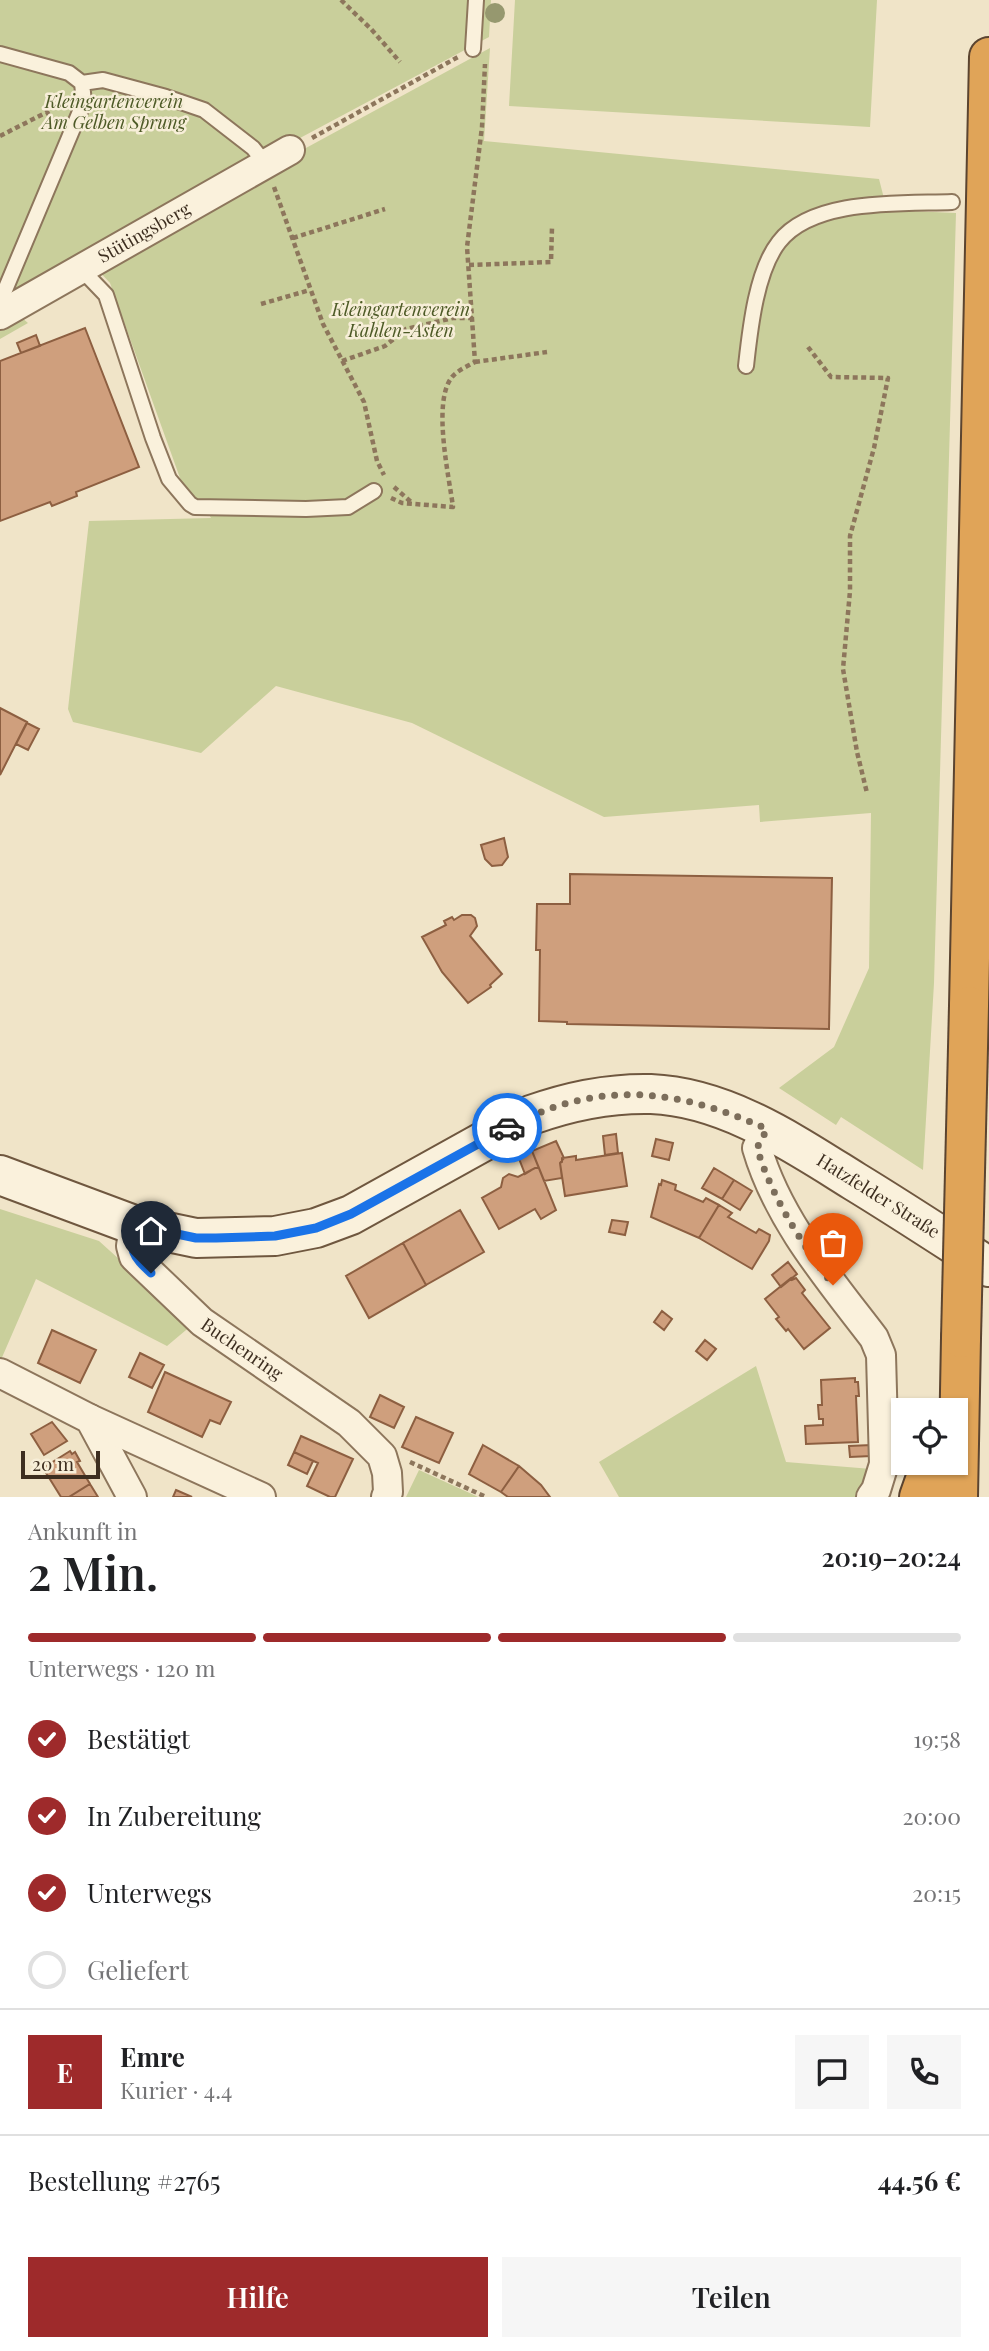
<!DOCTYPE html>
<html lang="de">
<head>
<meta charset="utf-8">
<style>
	:root { --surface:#fff; --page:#f6f6f6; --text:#202124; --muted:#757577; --line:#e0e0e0; --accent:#9e2a2b }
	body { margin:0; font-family:"Playfair Display",serif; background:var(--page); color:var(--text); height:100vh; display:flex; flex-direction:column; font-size:26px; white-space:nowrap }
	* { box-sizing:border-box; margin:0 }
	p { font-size:23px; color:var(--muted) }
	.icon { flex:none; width:38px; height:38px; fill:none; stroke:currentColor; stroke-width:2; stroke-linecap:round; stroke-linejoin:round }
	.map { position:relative; height:1497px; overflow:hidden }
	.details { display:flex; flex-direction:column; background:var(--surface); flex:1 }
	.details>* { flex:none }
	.controls { position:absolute; left:891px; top:1398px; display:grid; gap:14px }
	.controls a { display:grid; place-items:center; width:77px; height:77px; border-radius:0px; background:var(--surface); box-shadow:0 2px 5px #0004; font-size:35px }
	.scale { position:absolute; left:21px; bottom:18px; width:79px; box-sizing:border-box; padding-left:7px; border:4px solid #3d2e20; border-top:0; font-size:19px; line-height:24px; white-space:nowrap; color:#3d2e20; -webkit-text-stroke:5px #f7eed8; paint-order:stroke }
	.pin { position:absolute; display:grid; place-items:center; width:60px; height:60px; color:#fff; margin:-72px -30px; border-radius:50% 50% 50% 0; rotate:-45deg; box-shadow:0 0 7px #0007 }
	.pin .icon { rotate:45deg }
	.courier { position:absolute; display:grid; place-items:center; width:70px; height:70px; margin:-35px; border:5px solid #1a73e8; border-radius:50%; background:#fff; color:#222; box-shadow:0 2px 9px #0007 }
	.head em { font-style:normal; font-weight:600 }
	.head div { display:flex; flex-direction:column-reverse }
	.head { display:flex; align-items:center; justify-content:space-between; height:119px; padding:0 28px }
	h1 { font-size:46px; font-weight:600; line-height:52px }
	.bar { display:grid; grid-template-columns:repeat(4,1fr); gap:10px 7px; align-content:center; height:84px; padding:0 28px }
	.bar i { height:9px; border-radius:5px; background:var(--line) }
	.bar .current { background:var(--accent) }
	.bar p { grid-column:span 4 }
	.line { display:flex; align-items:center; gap:18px; padding:0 28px; border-top:2px solid var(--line) }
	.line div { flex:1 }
	.round { display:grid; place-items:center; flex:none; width:74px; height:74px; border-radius:0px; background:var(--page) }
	ol { padding:0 28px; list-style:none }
	li { display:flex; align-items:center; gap:21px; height:77px }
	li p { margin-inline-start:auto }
	li .icon { padding:7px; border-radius:50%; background:var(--accent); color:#fff; stroke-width:4 }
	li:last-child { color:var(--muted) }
	li i { width:38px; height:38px; border:4px solid var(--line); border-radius:50% }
	.cta { display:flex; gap:14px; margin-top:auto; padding:14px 28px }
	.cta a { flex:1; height:80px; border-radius:0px; background:var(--accent); color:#fff; font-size:28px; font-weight:600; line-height:80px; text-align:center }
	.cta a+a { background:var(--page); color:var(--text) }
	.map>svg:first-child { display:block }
	.green { fill:#c9cf9b }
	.building { fill:#cf9f7d; stroke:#8d5f41; stroke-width:2 }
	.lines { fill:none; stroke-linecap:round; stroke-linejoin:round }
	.service-casing { stroke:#8d765c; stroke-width:18 }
	.minor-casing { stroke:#8d765c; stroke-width:32 }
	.secondary-casing { stroke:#6f573f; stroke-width:42 }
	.motorway-casing { stroke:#5b4430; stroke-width:42 }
	.path { stroke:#8d765c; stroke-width:4.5; stroke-dasharray:5 3.5; stroke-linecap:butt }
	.service { stroke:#faf1dc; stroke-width:14 }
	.minor { stroke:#faf1dc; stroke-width:28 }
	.secondary { stroke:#faf1dc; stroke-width:38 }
	.motorway { stroke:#e0a458; stroke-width:38 }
	.motorway-bridge-casing { stroke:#5b4430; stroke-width:42; stroke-linecap:butt }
	.motorway-bridge { stroke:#e0a458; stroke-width:38 }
	.tree { fill:#96986f }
	.done { stroke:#7c6e5b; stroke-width:7; stroke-dasharray:0 12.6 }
	.route { stroke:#1a73e8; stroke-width:9 }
	.labels { text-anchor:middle; stroke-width:5; stroke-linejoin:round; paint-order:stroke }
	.park-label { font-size:18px; font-style:italic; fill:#4d5a26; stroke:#f7eed8 }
	.street-label { font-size:18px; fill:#3d2e20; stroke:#f7eed8 }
</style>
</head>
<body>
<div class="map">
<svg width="989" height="1497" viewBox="0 0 989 1497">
	<rect width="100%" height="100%" fill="#f0e4c8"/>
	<path class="green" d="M0,0H491L489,37L257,161L6,304L28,323L0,339Z
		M515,0H877L870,127L509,106Z
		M490,48L484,141L879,179L887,210L956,213L934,983L923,1170L841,1117L836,1125L779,1088L834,1047L869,968L871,813L760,822L759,805L604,817L412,723L276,686L201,753L73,722L68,709L89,521L211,518L202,502L187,493L180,478L110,283L96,268L282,161Z
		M0,1209L99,1241L192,1325L167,1346L36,1279L0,1362Z
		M756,1366L786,1462L896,1471L890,1497H619L599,1462Z
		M419,1470L474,1495L478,1497H406Z"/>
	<path class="building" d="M85,328L139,467L76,492L77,496L52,506L50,502L0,521V361Z
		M36,335L40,346L21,353L17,343Z
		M0,708L27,722L0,775Z
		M27,723L39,729L28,750L16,744Z
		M504,838L508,857L502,865L492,866L485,859L481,845Z
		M570,874L832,878L829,1029L567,1024V1022L539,1021L540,950H536L537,904H570Z
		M462,915H471L475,918L477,926L470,936L502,974L490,985L491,987L468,1003L442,972L422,937L446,925L444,921L452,917L454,920Z
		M616,1134L618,1153L605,1155L603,1136Z
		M656,1139L673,1143L669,1160L652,1156Z
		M556,1141L564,1158L560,1163L562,1178L544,1181L532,1151Z
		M532,1151L539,1168H535L525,1174L518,1156Z
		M622,1153L627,1186L565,1196L560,1163L562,1162V1158L576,1156V1160Z
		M535,1168H539L556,1210L541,1219L535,1209L499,1229L482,1198L501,1187L503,1178L509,1174L518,1177Z
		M714,1168L734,1180L722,1199L702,1188Z
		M662,1180L676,1185L675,1190L703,1202L706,1198L719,1205L699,1238L651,1217L659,1184L661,1185Z
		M734,1180L752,1191L740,1210L722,1199Z
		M719,1205L732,1213L728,1217L756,1233L759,1229L770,1235L769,1241L752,1269L699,1238Z
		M460,1210L484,1252L426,1285L403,1243Z
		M612,1220L628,1222L625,1235L609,1232Z
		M403,1243L426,1285L369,1318L346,1276Z
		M788,1262L797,1274L781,1287L772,1275Z
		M791,1278L792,1280L796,1278L805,1290L802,1293L830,1328L804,1349L788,1329L786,1331L776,1319L779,1317L765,1299Z
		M662,1311L672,1319L664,1330L654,1322Z
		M52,1330L96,1350L80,1383L38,1363Z
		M705,1340L716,1349L707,1360L696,1351Z
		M140,1353L164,1365L152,1388L129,1377Z
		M165,1372L231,1402L220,1424L210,1420L202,1437L148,1412Z
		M855,1378V1382H858L859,1396H856L858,1442L806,1444L805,1426L823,1425V1419H819L818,1405H822L821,1380Z
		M380,1395L404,1407L394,1428L370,1417Z
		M416,1417L453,1433L439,1463L402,1447Z
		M52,1422L67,1441L44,1455L31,1434Z
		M301,1436L353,1459L335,1497H330L307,1486L318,1463L294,1452Z
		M483,1445L519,1466L501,1492L469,1474Z
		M871,1445V1456L850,1457L849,1446Z
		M70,1451L72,1454L75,1452L80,1461L77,1462L90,1484L69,1497H61L43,1468Z
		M294,1452L313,1461L307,1474L288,1465Z
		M519,1466L541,1485L550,1497H508L501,1492Z
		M90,1484L98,1497H69Z
		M176,1490L192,1497H173Z"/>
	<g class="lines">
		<defs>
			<path id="service" d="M473,49L476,0
				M0,54L69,73L82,83L103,80L166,97L204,110L253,148L265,163
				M82,270L106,295L153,438L169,479L190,504L195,507L306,509L348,507L374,491
				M0,302L84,102L82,83
				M746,366C750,330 756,271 779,242C813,198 902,204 952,202"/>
			<g id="minor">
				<path id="s1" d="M0,315L290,150"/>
				<path d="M767,1129L757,1148C778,1220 829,1279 874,1338L881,1355L884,1464L876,1490L871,1497"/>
				<path id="s2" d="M134,1225L131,1246L134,1257L202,1322L349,1423L382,1456L387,1473L388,1492L386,1497"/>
				<path d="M0,1373L90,1419L132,1497"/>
				<path d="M90,1419L261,1497"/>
			</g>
			<g id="secondary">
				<path id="s3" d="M0,1175L134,1225L196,1238L275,1236L316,1228L351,1215L531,1115C570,1101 609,1093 651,1094C726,1097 793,1143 854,1181C900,1209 944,1238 989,1267"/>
			</g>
			<path id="motorway" d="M969,1006L989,57
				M919,1497L931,1463
				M958,1497L961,1338"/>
		</defs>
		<use href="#service" class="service-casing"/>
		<use href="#minor" class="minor-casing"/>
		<use href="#secondary" class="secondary-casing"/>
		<use href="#motorway" class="motorway-casing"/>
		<path class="path" d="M341,0L371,29L400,62
			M0,136L47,112L54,123
			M312,138L458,57
			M274,187L323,324L364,402L377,461L384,475
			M293,238L385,209
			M469,265L551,262L552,227
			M261,304L310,290
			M808,347L831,377L888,378L874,448L850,536V591L843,669L857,752L867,793
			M342,361L385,346L406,329L453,318H473
			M475,362L547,352
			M394,487L411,502
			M391,498L402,503L453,507C449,476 432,402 452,377C458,370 468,366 475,362L467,247L482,127L485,64
			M410,1462L486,1497"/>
		<use href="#service" class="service"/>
		<use href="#minor" class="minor"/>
		<use href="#secondary" class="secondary"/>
		<use href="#motorway" class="motorway"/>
		<defs>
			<path id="motorway-bridge" d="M961,1338L969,1006"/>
		</defs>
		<use href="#motorway-bridge" class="motorway-bridge-casing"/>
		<use href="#motorway-bridge" class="motorway-bridge"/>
	</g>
	<circle class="tree" cx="495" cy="13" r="10"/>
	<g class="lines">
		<path class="done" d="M507,1128C597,1079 676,1088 767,1129L757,1148C772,1198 802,1244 833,1285"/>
		<path class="route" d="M151,1273C132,1255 130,1252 134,1225L196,1238H216L275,1236L316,1228L351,1214L507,1128"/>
	</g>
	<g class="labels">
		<g class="park-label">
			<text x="114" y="108">Kleingartenverein<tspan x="114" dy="21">Am Gelben Sprung</tspan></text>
			<text x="401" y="316">Kleingartenverein<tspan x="401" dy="21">Kahlen-Asten</tspan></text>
		</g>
		<g class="street-label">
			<text dy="6" stroke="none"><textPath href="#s1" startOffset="166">Stütingsberg</textPath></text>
			<text dy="6" stroke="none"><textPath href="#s3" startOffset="945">Hatzfelder Straße</textPath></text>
			<text dy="6" stroke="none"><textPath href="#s2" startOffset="175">Buchenring</textPath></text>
		</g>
	</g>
</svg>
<div class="controls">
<a><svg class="icon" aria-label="locate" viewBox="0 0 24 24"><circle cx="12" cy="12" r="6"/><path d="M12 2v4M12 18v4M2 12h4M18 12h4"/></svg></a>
</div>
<div class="scale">20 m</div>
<div class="pin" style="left:833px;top:1285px;background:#ea580c"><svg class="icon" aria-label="bag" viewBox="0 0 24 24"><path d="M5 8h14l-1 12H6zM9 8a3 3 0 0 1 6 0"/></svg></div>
<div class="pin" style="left:151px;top:1273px;background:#1f2937"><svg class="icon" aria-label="home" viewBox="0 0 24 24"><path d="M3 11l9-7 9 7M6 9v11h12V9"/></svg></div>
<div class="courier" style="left:507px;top:1128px"><svg class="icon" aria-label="car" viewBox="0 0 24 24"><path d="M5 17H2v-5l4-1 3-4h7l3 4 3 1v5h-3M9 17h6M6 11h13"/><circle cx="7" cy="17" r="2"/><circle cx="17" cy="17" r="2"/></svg></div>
</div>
<section class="details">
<div class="head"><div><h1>2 Min.</h1><p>Ankunft in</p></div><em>20:19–20:24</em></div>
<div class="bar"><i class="current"></i><i class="current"></i><i class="current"></i><i></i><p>Unterwegs · 120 m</p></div>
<ol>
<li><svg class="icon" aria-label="check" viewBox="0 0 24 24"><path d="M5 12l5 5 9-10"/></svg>Bestätigt<p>19:58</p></li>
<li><svg class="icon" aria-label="check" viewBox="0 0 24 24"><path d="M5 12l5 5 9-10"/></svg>In Zubereitung<p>20:00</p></li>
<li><svg class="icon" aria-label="check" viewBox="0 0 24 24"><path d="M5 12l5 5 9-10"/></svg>Unterwegs<p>20:15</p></li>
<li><i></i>Geliefert</li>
</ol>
<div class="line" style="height:126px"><b class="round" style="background:var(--accent);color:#fff">E</b><div><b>Emre</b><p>Kurier · 4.4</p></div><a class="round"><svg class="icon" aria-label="chat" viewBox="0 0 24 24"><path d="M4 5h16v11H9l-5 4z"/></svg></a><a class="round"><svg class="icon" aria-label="phone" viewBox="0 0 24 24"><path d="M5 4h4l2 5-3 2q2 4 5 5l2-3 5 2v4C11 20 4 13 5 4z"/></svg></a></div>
<div class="line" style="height:91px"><div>Bestellung #2765</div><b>44.56 €</b></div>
<div class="cta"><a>Hilfe</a><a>Teilen</a></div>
</section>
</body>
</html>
